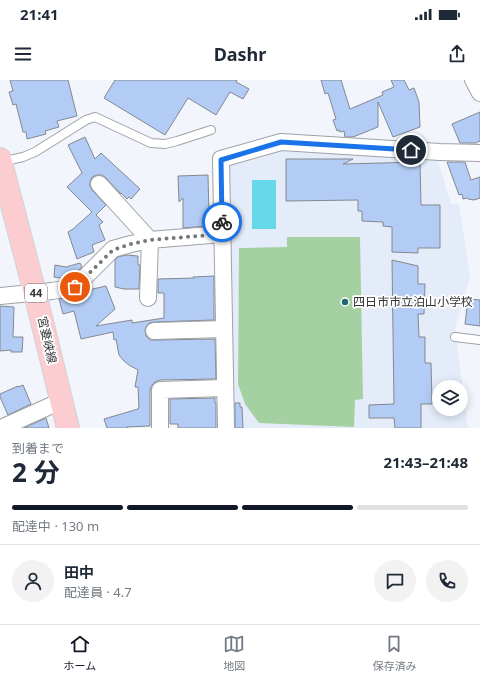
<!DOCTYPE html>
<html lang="ja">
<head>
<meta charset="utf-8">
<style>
	:root { --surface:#fff; --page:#f2f2f3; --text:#1f2937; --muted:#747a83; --line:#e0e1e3; --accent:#111827 }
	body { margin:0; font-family:"Noto Sans","Noto Sans JP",sans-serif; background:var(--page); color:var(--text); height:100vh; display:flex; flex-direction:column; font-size:15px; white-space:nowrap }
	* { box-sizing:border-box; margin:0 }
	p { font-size:13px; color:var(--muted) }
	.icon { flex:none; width:22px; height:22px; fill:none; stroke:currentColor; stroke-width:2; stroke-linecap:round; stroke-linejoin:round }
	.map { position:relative; height:348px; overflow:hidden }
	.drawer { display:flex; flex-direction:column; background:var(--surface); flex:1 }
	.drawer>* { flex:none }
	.controls { position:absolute; left:432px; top:300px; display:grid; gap:8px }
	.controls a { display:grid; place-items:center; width:36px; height:36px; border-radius:50%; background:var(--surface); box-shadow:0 2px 10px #0003; font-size:20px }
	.pin { position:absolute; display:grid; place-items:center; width:34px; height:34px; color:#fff; margin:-17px; border:2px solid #fff; border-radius:50%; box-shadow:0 1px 4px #0007 }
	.courier { position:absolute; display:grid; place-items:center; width:40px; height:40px; margin:-20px; border:3px solid #1a73e8; border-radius:50%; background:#fff; color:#222; box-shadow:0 1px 5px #0007 }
	.head em { font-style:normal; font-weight:700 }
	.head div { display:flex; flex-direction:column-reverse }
	.head { display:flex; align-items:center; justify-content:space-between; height:68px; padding:0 12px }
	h1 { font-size:26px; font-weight:700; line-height:30px }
	.bar { display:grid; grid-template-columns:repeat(4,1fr); gap:6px 4px; align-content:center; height:48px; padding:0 12px }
	.bar i { height:5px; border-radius:3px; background:var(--line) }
	.bar .current { background:var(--accent) }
	.bar p { grid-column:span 4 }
	.line { display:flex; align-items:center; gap:10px; padding:0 12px; border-top:1px solid var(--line) }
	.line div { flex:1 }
	.round { display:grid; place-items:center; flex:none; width:42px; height:42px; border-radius:21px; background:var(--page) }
	.status { display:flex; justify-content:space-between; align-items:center; height:28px; padding:0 20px; background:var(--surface); direction:ltr }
	.status svg { height:11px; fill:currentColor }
	header { display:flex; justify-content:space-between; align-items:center; height:52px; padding:0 12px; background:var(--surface); font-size:18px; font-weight:700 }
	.menu { display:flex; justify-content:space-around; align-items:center; height:56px; border-top:1px solid var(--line); background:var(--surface); font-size:11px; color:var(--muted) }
	.menu a { display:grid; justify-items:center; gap:2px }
	.menu .current { color:var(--accent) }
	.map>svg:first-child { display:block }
	.built { fill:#e4ecf9; fill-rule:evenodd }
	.green { fill:#a4d0a2 }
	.water { fill:#65d9e9 }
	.building { fill:#b2ccf5; stroke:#85888e }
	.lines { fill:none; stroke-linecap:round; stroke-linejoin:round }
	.service-casing { stroke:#9ea2a7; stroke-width:10 }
	.minor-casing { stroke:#9ea2a7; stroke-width:18 }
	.primary-casing { stroke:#d2d2d3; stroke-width:24 }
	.service { stroke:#fff; stroke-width:8 }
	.minor { stroke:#fff; stroke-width:16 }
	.primary { stroke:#fbcdd1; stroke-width:22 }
	.done { stroke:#76787c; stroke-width:4; stroke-dasharray:0 7.2 }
	.route { stroke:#1a73e8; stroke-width:5 }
	.poi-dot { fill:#1f6a72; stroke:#fff; stroke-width:1.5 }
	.labels { text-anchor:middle; stroke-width:3.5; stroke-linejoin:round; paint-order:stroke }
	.shield { fill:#fff; stroke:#707173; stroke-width:1 }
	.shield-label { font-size:11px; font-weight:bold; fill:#333437 }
	.poi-label { font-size:12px; fill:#333437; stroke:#fff; text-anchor:start }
	.street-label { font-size:12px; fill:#333437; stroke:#fff }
</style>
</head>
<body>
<div class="status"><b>21:41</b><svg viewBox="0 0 49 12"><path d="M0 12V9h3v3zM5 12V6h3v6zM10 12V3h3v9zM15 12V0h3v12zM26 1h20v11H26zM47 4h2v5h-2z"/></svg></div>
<header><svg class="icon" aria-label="menu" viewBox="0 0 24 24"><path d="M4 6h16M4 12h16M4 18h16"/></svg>Dashr<svg class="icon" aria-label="share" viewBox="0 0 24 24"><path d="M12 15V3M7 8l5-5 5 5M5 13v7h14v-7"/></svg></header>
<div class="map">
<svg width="480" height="348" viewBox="0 0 480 348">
	<rect width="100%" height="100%" fill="#f2f5fb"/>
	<path class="built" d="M279,71L437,78L451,124H459L470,196L455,249L468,348H230L227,84ZM439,307H461V329H439Z"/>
	<path class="green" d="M287,157H360L363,319L355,320L354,347L259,343L245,324L238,304L239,168L287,167Z"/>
	<path class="water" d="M252,100H276V149H252Z"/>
	<path class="building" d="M10,0H68L77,36L57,41L59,47L45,51L46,54L27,59L26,52H23L16,24L13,25L9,12L13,11Z
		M115,0H237L236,2L249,9L243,19L230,12L216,35L188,18L165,55L104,18Z
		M321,0H341L350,29L383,15L382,12L394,7L391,0H404L409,10L414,8L419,22L420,47L393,57L378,22V47L353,57H345L344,51L340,52L339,50L337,51L333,40L336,39L328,13L325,14Z
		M480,32V61L476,63H460L452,44Z
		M85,57L95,79L101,73L140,109L131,119L129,117L127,119L121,113V114L106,98L102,95H97L92,97L90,102V106L92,110L106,125L96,135L103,142L99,145L105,160L92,165L94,172L77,179L68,152L73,149L92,132L67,107L82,93L68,65Z
		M286,79H353L343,84L420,82L421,125H440V168H418V173L392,172V147L383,146V142L362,141V131H358V120L286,121Z
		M447,82H465L471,100L480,97V118L474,120L468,119L467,118L463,119L462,114L459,115Z
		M208,95L209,136H207V146L183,148V118L179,122L178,96Z
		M126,175L138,176V185H140L139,209H124L115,207V180L118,177Z
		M392,180L418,186V204H425L424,234H418L419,257H425V283H431L432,324H421V348H395L394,338H369V325L394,324Z
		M80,183L82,187L70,198L66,199L54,197L55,185L66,187Z
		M214,196V240L154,242L149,243L146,247L145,251L146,256L150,260H154L215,259L216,299L160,300L155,302L152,305L150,310V346L127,347L128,348H107L104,339L138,329V328H139L138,307H135L138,290L129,285L124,281L119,275L116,259L114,260L113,252L81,259L74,231L63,234L59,219L77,216L84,211L106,206L115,229L96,246L132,240V243L164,238V213H158V199L194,198L193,197Z
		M468,219L480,220V246L465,244Z
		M0,226L14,227L13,257H23L22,272H11V270L0,271Z
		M23,305L31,324L8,335L0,317V314L18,306V307Z
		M215,318V323H216V348H178V344H170V319Z
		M235,323H240V327H242L243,348H235Z
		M46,338L49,348H24Z"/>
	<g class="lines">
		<defs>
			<path id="service" d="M1,82L23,77L35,72L86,40L95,37L151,63L165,64L177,61L211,50
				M455,257L480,260"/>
			<path id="minor" d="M473,0L480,13
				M99,104L150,160L148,218
				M0,216L52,211L75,207L113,169L131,164L150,160L222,154
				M154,251L224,249
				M1,348L61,321
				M160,348V310L225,308
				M226,348L221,79L281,62L440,72L480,73"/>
			<path id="primary" d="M0,79L35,213L68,348"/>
		</defs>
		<use href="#service" class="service-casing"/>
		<use href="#minor" class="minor-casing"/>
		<use href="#primary" class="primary-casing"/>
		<use href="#service" class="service"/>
		<use href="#minor" class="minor"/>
		<use href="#primary" class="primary"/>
	</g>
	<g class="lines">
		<path class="done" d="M75,207L113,170L131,164L150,160L222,154V142"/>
		<path class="route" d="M222,142L221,80L281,62L411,70"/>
	</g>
	<circle class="poi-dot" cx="345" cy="222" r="4"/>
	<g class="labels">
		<rect class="shield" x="25" y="204" width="22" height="18" rx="3"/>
		<g class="shield-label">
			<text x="36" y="217">44</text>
		</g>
		<g class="poi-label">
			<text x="353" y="226">四日市市立泊山小学校</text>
		</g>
		<g class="street-label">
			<text transform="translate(47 260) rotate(77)" y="4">宮妻峡線</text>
		</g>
	</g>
</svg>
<div class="controls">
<a><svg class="icon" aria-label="layers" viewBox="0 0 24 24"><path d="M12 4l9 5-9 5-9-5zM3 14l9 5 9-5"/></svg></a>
</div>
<div class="pin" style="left:75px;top:207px;background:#ea580c"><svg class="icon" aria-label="bag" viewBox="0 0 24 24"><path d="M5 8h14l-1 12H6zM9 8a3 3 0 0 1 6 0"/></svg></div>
<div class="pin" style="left:411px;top:70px;background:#1f2937"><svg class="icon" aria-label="home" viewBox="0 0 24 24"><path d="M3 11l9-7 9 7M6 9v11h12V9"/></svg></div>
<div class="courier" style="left:222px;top:142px"><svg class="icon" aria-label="bike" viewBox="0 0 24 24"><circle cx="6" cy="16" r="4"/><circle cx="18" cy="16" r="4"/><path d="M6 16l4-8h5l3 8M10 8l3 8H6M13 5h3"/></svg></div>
</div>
<section class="drawer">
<div class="head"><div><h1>2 分</h1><p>到着まで</p></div><em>21:43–21:48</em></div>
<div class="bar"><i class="current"></i><i class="current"></i><i class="current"></i><i></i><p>配達中 · 130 m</p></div>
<div class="line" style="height:72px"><a class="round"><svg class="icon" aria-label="person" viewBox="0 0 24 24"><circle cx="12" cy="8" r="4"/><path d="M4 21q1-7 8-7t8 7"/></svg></a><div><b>田中</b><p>配達員 · 4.7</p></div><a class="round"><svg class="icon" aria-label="chat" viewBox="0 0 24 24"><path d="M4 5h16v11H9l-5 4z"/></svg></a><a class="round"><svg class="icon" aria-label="phone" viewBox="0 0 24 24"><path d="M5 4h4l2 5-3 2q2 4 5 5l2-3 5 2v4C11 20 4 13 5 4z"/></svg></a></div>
</section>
<nav class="menu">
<a class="current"><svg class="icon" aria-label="home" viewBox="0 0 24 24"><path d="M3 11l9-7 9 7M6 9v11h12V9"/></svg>ホーム</a>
<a><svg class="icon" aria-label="map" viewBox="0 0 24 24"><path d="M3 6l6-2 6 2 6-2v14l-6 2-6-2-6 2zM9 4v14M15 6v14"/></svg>地図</a>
<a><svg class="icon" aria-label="saved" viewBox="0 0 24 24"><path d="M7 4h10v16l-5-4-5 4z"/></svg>保存済み</a>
</nav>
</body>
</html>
